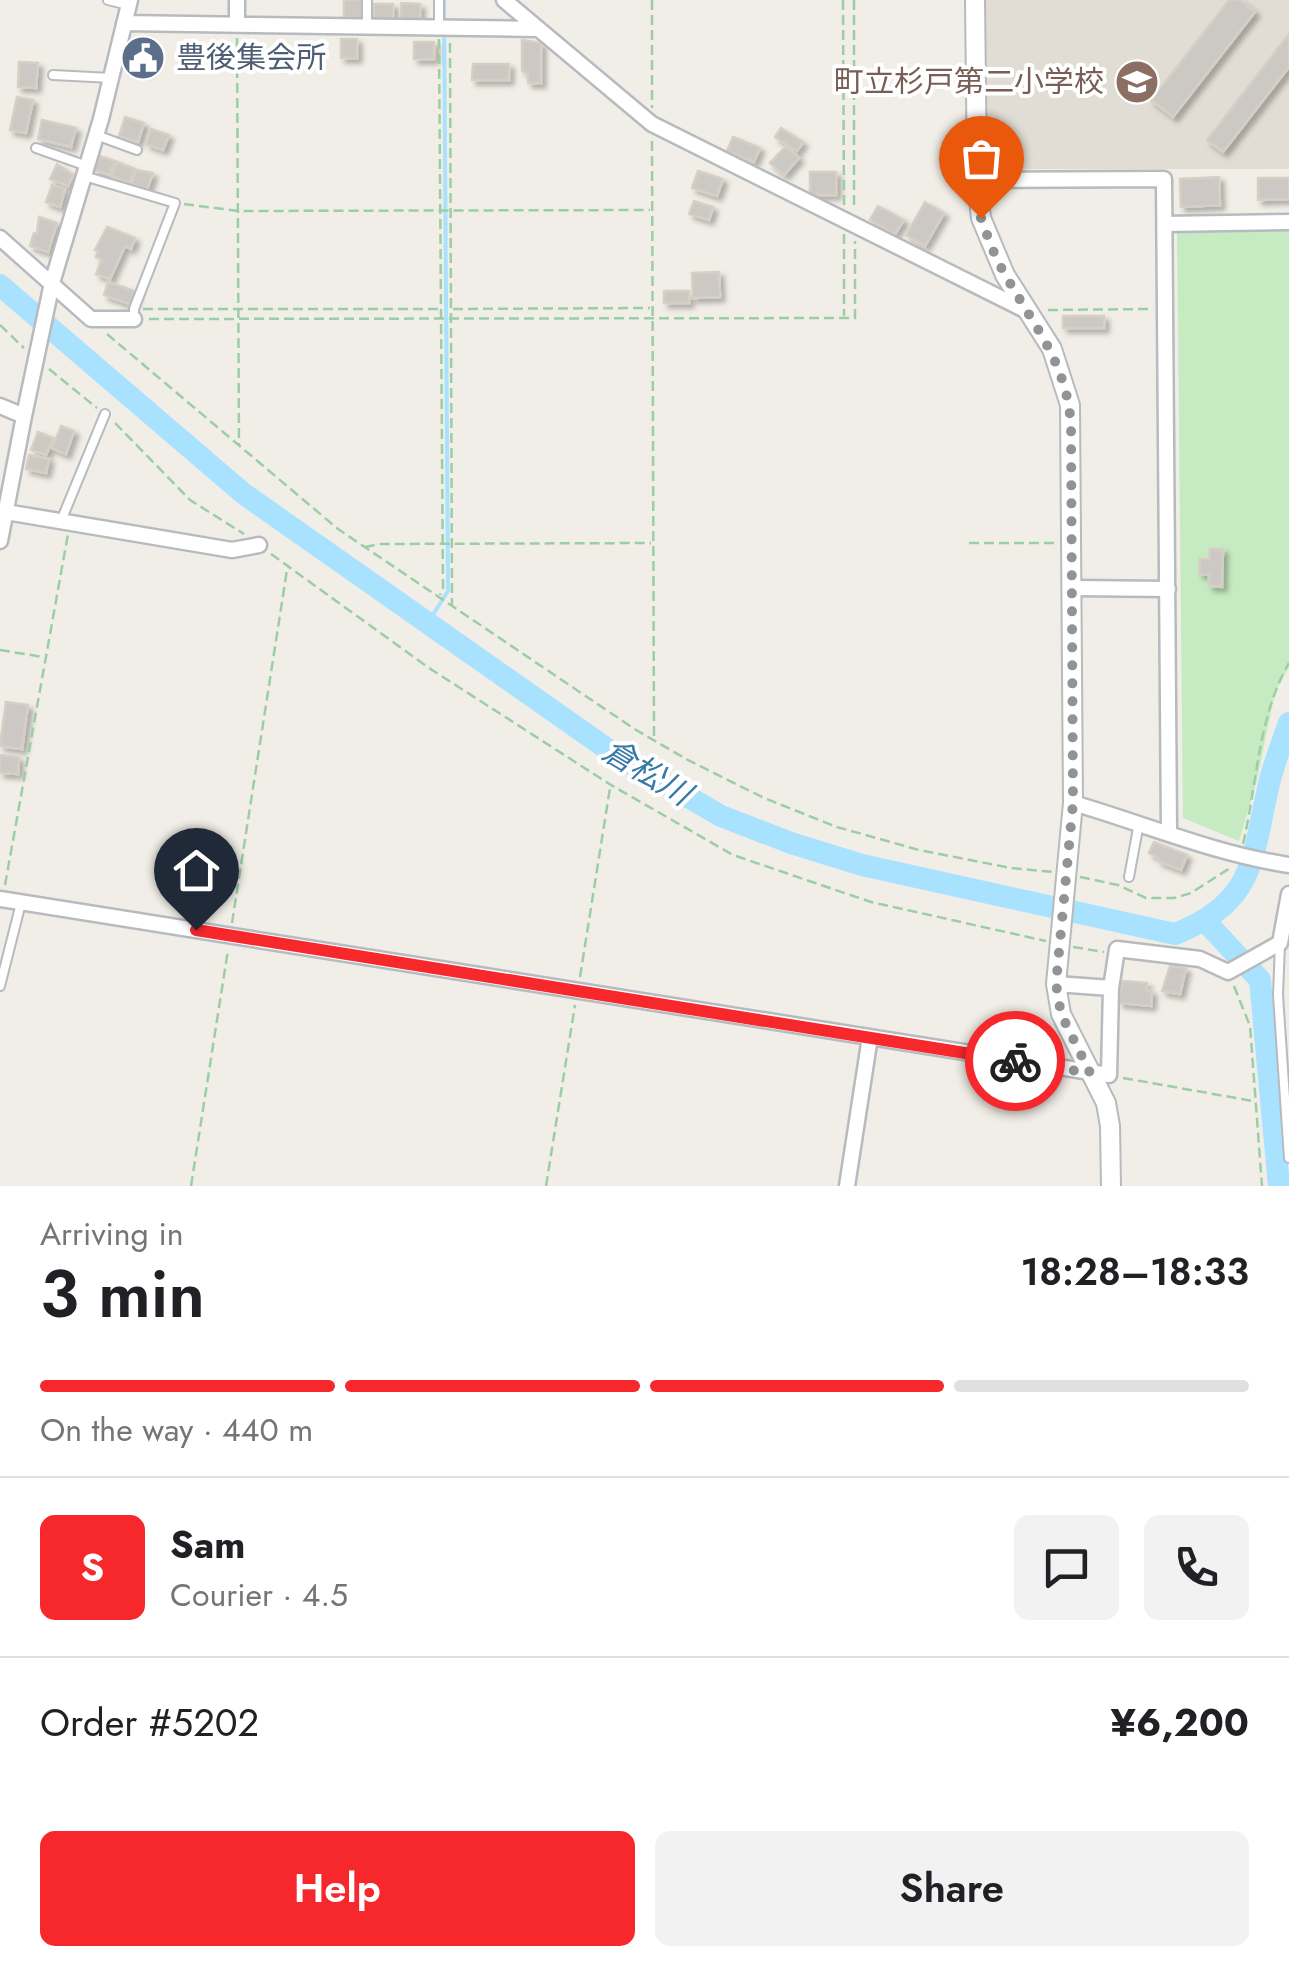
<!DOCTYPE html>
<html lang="en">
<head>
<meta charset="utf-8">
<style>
	:root { --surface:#fff; --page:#f2f2f2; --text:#202124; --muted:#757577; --line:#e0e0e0; --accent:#f6282c }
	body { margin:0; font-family:Jost,"Noto Sans JP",sans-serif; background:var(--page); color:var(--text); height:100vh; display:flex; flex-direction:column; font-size:38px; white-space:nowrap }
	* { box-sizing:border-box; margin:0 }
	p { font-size:32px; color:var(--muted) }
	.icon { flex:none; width:55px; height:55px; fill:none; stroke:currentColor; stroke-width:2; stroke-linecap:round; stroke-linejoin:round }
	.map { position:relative; height:1186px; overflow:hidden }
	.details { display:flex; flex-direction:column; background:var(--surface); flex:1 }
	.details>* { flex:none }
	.pin { position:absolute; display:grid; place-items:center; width:85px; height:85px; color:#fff; margin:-102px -42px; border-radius:50% 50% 50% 0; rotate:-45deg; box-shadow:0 0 10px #0007 }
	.pin .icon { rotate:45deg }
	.courier { position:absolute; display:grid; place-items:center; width:100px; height:100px; margin:-50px; border:8px solid #f6282c; border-radius:50%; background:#fff; color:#222; box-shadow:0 2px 12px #0007 }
	.overview em { font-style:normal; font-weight:600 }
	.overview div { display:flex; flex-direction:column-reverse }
	.overview { display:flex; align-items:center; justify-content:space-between; height:170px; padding:0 40px }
	h1 { font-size:65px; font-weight:600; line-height:75px }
	.bar { display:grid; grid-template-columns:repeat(4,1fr); gap:15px 10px; align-content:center; height:120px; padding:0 40px }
	.bar i { height:12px; border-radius:8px; background:var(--line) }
	.bar .on { background:var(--accent) }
	.bar p { grid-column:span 4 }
	.line { display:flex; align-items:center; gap:25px; padding:0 40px; border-top:2px solid var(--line) }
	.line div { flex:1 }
	.round { display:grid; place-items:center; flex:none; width:105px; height:105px; border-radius:15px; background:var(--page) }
	.primary-button { display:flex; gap:20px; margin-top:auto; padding:20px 40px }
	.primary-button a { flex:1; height:115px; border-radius:15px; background:var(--accent); color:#fff; font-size:40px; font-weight:600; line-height:115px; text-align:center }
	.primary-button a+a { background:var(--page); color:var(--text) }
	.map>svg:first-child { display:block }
	.education { fill:#e1ddd5 }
	.green { fill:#c6eac2 }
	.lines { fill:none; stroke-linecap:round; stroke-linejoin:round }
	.stream { stroke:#a9e2ff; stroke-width:4 }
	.river { stroke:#a9e2ff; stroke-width:22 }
	.building { fill:#ccc9c4; stroke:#d7cfc4; stroke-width:2.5; filter:url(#shadow) }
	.service-casing { stroke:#b7babe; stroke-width:12 }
	.minor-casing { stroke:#b7babe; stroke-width:19 }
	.tertiary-casing { stroke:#b7babe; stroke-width:22 }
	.path { stroke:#9ccea5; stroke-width:2.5; stroke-dasharray:10 5; stroke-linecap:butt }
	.service { stroke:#fff; stroke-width:8 }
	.minor { stroke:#fff; stroke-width:14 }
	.tertiary { stroke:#fff; stroke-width:18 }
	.done { stroke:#919494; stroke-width:10; stroke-dasharray:0 18 }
	.route { stroke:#f6282c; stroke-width:12 }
	.labels { text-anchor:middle; stroke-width:8; stroke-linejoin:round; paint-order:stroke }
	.service-label { font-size:30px; fill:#4e5e75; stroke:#fff; text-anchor:start }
	.education-label { font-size:30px; fill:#785e54; stroke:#fff; text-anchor:end }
	.water-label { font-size:32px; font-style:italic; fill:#3779a7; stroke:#fff }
</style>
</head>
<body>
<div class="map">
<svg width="1289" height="1186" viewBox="0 0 1289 1186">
	<defs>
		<filter id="shadow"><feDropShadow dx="4.5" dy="4.5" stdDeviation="2.5" flood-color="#0004"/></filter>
	</defs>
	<rect width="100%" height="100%" fill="#f1eee7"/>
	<path class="education" d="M985,0H1289V169H990L986,165Z"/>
	<path class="green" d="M1181,227H1289V667L1275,692L1257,780L1239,841L1183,818L1177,234Z"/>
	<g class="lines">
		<path class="stream" d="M427,624L448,591L444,0"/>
		<path class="river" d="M0,285L244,494L613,753L721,816L791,843L862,865L1175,934C1261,900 1251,852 1271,776C1276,758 1283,740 1289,723
			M1206,922L1260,980L1279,1186"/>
	</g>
	<path class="building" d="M344,0H363V18H344Z
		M1229,0H1240L1255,12L1173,117L1151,100Z
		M401,3L420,4V22H401Z
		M374,4H393V21H374Z
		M1289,34V67L1223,152L1207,140Z
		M341,39H357V58H341Z
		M522,40L541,43V83H528V73L522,71Z
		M414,42H434V59H414Z
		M141,43L153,45L148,71L136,69Z
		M19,62L38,63L36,88L18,87Z
		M473,64H509V80H472Z
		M17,97L33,100L26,133L10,130Z
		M125,117L144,123L138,142L119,136Z
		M42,120L76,128L71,147L38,139Z
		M781,128L803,142L797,151L775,137Z
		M151,129L169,135L163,150L146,144Z
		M733,137L760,148L754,162L727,151Z
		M786,146L799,158L784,175L770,163Z
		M99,156L115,161L110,175L94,170Z
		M117,162L135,169L130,183L112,177Z
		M57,164L73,175L68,186L50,179Z
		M136,170L153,173L147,190L131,184Z
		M698,171L723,179L717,196L692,188Z
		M810,172H836V195H810Z
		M1219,177L1220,205L1181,207L1180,179Z
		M1258,178H1289V199L1258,200Z
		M52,185L65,189L60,207L46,202Z
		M694,201L713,207L709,220L689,214Z
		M925,202L944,213L925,246L906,235Z
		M878,206L904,220L895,234L870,220Z
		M39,217L57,223L48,252L30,246L34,233L37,234Z
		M107,227L135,238L131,249L125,246L110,279L96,274L102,259L96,257L98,251L95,250Z
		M719,272L720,297L693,298L692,273Z
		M108,282L137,292L132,305L104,295Z
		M664,291H689V303H664Z
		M1063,316H1104V328H1063Z
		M61,426L74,431L66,454L52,448Z
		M38,432L53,438L46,455L31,450Z
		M29,455L49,459L46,473L26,469Z
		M1210,549H1223L1222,587L1209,586V575L1199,574L1200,559H1209Z
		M6,702L28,705L22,749L0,746Z
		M0,755L19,757L18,774L0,773Z
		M1154,842L1187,855L1181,870L1158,861L1159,858L1149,853Z
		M1170,966L1186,968L1180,994L1162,991Z
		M1122,981L1147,983L1146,991H1152L1151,1006L1119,1003Z"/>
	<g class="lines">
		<defs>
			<path id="service" d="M108,0L128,5
				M367,0V25
				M439,0V27
				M53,75L111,78
				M96,135L137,150
				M36,148L87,166
				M84,176L175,203L134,309V319
				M61,521L105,414
				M1129,877L1139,823
				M1280,943L1278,995L1289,1158
				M0,986L21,903"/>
			<path id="minor" d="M504,0L652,124L1029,312
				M124,23L538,29
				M237,24V0
				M977,180L1164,179L1169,832
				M1165,224L1289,222
				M0,238L91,319H134
				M0,406L24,416L52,283L101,119L130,0
				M6,512L232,550L259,545
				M0,541L24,416
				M1074,588L1168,589
				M1073,803C1145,824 1215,854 1289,865
				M0,899L1109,1075L1111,988L1056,984
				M1111,988L1117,949L1200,959L1228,972L1280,943L1289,894
				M847,1186L870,1037"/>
			<path id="tertiary" d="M975,0L977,180L981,218L1005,275L1052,349L1070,405L1073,803L1056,984L1061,1014L1106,1103L1110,1126L1111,1186"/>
		</defs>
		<use href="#service" class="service-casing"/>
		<use href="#minor" class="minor-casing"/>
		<use href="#tertiary" class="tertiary-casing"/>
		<path class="path" d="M652,0V108
			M843,0L844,206
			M854,0V208
			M237,38L239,445
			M439,39L443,588L440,595
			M450,43L452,605
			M652,141L654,738
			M184,204L239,211L650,210
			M844,234V316
			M143,309H440
			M453,309L650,308
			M1048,310L1150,309
			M149,319L855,318V241
			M0,325L24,348
			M107,334L338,529L636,730L688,760L764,798L837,827L919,850L1011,868L1053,872
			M49,369L97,408
			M115,423L190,500L244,534
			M969,543H1058
			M365,547L379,544L651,543
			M271,554L429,668L611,785L733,855L871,902L1046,941
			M0,650L43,657
			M1243,844C1257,785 1258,716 1289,663
			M1080,877L1118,885L1146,898H1174L1191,893L1230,868
			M5,885L68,534
			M232,923L287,570
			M1073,947L1104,952
			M580,977L610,788
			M1234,986L1250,1026L1262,1186
			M1123,1078L1253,1101
			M191,1186L228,950
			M546,1186L575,1005"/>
		<use href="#service" class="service"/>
		<use href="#minor" class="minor"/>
		<use href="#tertiary" class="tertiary"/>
	</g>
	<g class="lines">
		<path class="done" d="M981,218C988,238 995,258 1006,276C1035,328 1067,363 1071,426L1073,803L1056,984L1061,1014L1090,1073L1015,1061"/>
		<path class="route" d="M196,930L1015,1061"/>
	</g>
	<defs>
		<symbol id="civic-disc" viewBox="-11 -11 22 22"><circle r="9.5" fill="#5c6f8a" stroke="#fff"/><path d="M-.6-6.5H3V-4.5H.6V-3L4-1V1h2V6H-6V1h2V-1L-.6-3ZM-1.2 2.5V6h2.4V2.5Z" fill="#fff"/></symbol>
		<symbol id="school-disc" viewBox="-11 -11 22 22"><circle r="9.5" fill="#8d6e63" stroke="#fff"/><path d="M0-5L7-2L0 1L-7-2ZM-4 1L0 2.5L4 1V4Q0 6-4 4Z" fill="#fff"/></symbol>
	</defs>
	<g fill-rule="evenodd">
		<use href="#civic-disc" x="118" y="33" width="50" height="50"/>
		<use href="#school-disc" x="1112" y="57" width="50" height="50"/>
	</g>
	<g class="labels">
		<g class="service-label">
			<text x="176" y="68">豊後集会所</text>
		</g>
		<g class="education-label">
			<text x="1104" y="92">町立杉戸第二小学校</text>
		</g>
		<g class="water-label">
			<text transform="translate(647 772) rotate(31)" y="11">倉松川</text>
		</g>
	</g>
</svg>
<div class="pin" style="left:981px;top:218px;background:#ea580c"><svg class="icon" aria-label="bag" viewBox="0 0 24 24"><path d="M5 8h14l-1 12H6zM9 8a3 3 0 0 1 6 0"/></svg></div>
<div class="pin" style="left:196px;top:930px;background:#1f2937"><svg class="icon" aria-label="home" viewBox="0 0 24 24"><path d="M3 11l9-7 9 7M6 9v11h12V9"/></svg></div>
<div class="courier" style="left:1015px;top:1061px"><svg class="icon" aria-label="bike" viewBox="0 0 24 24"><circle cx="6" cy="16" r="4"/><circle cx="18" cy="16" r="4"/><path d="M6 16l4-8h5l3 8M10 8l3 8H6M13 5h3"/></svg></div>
</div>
<section class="details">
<div class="overview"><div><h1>3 min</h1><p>Arriving in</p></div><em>18:28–18:33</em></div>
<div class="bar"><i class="on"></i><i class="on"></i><i class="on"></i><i></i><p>On the way · 440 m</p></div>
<div class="line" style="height:180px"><b class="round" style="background:var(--accent);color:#fff">S</b><div><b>Sam</b><p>Courier · 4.5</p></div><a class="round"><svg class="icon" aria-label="chat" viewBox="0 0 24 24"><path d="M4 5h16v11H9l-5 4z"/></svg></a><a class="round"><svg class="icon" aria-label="phone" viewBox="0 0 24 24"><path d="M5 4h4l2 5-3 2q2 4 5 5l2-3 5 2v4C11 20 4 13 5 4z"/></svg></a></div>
<div class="line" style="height:130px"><div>Order #5202</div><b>¥6,200</b></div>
<div class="primary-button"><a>Help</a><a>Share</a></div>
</section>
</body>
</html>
